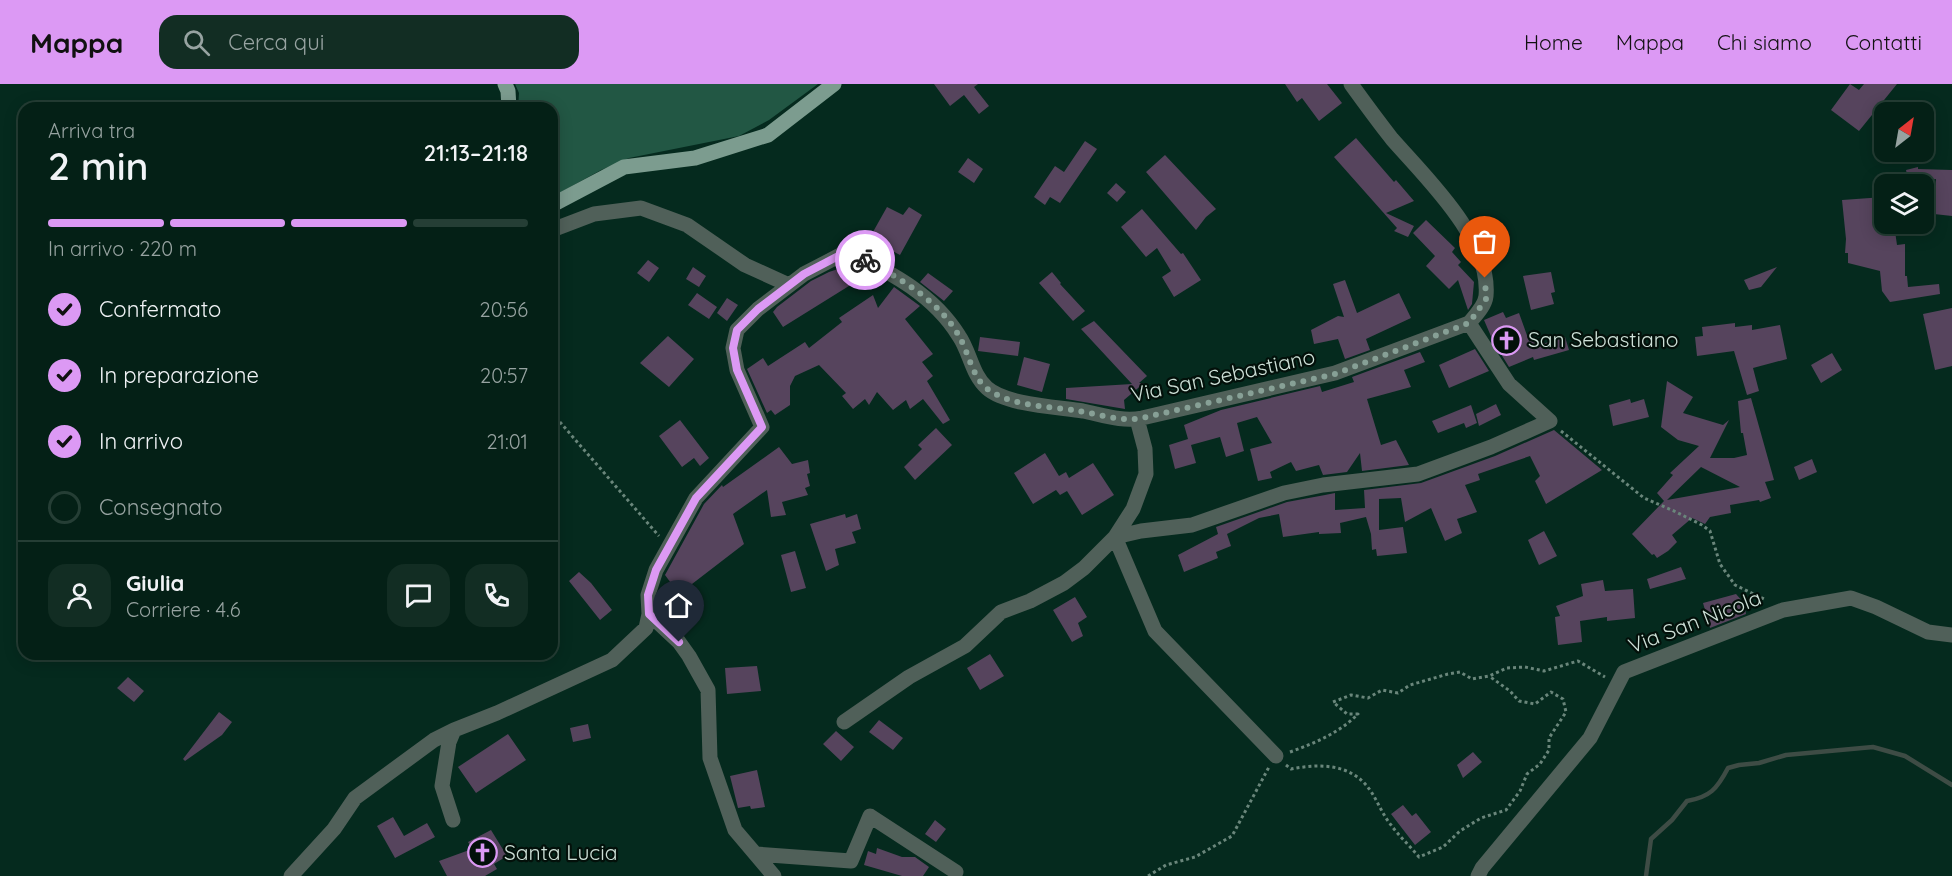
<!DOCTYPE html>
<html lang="it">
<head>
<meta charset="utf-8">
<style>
	:root { --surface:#042016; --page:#122d23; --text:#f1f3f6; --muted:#97a3a1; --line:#253e35; --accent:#dc99f4 }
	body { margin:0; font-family:Quicksand,sans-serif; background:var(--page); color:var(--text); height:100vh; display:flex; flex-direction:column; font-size:22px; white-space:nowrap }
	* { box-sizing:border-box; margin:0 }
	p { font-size:20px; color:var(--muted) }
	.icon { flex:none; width:33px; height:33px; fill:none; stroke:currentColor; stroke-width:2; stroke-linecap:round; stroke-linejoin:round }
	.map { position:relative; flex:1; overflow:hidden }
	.panel { position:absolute; left:18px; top:18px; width:540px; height:558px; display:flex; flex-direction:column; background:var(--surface); border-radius:18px; box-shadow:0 3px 15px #0003,0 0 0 2px var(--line) }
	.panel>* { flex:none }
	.needle { width:39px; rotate:31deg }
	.fabs { position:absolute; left:1874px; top:18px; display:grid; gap:12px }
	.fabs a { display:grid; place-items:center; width:60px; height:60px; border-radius:12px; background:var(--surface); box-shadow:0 3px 15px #0003,0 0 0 2px var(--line); font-size:30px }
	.pin { position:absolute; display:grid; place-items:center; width:51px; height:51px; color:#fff; margin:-62px -26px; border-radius:50% 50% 50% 0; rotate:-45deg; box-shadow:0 0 6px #0007 }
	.pin .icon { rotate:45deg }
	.courier { position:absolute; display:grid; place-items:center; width:60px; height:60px; margin:-30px; border:4px solid #dc99f4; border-radius:50%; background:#fff; color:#222; box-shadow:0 2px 8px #0007 }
	.overview em { font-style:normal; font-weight:600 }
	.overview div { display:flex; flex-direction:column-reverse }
	.overview { display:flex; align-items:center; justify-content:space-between; height:102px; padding:0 30px }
	h1 { font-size:39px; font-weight:600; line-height:45px }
	.bar { display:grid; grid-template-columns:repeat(4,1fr); gap:9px 6px; align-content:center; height:72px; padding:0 30px }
	.bar i { height:8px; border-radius:4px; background:var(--line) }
	.bar .active { background:var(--accent) }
	.bar p { grid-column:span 4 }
	.line { display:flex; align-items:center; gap:15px; padding:0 30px; border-top:2px solid var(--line) }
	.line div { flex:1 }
	.round { display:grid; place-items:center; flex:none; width:63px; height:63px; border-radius:18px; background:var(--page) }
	ol { padding:0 30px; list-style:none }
	li { display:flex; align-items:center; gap:18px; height:66px }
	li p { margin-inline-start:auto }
	li .icon { padding:6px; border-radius:50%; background:var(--accent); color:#111; stroke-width:4 }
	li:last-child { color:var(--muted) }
	li i { width:33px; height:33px; border:3px solid var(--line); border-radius:50% }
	header { display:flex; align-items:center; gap:36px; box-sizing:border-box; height:84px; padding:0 30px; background:var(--accent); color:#111 }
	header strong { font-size:28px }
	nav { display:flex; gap:33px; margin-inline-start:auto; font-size:21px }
	.search { width:420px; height:54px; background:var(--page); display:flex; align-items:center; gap:15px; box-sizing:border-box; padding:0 21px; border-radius:18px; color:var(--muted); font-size:22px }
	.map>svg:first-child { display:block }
	.green { fill:#225744 }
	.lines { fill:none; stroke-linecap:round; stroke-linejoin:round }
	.stream { stroke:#3e4c45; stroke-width:4.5 }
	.building { fill:#56445d; fill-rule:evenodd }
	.path { stroke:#6a867b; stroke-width:3; stroke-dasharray:3 3; stroke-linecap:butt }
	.minor { stroke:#506059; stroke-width:15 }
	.major { stroke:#7c9c8f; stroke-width:15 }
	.done { stroke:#87a096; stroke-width:6; stroke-dasharray:0 10.8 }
	.route { stroke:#dc99f4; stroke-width:8 }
	.labels { text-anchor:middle; stroke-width:4.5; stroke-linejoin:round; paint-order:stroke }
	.poi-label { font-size:21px; fill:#cde0d7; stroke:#03100a; text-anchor:start }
	.street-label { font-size:21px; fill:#cde0d7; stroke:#03100a }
</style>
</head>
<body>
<header>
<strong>Mappa</strong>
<div class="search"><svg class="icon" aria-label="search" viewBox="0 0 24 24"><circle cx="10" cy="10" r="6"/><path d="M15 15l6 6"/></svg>Cerca qui</div>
<nav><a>Home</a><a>Mappa</a><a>Chi siamo</a><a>Contatti</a></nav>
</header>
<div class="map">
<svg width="1952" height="792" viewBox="0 0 1952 792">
	<rect width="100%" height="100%" fill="#052a1e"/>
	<path class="green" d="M515,0H818L769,36L739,52L629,74L601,86L552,113V24H518L519,9Z"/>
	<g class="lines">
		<path class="stream" d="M1646,792L1651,755L1672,736L1687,717C1710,713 1717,705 1728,684L1739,681L1759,679L1786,671L1873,663L1905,672L1952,701"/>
	</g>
	<path class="building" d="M934,0H978L974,3L989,22L979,30L964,11L950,22Z
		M1285,0H1327L1342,19L1319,37L1302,14L1297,18Z
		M1850,0L1859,6L1864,0H1897L1859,47L1831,26Z
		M1356,54L1394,98L1396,96L1414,117L1386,129L1414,142L1408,153L1394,147L1397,144L1334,73Z
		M1085,57L1097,65L1060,119L1050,113L1045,121L1034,113L1055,82L1064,88Z
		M1165,71L1216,125L1206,133L1196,146L1146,88Z
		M968,74L983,85L974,99L958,88Z
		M1918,83V85L1952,86V132L1934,130L1936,95L1909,100L1906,86Z
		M1116,99L1126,108L1117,118L1107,109Z
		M1884,113V140H1894L1897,161L1905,160V192H1907L1908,203L1939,200L1940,210L1890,218L1882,207L1880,187L1848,179V169H1845L1846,155L1842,116Z
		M887,123L903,131L909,123L922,131L900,171L869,155Z
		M1142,125L1181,170L1183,169L1201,196L1174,213L1162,193L1171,187L1157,164L1146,173L1121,143Z
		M1426,136L1455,164L1452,168L1461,178L1458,181L1474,198L1472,220L1468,226L1458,196L1449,205L1426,182L1435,172L1413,149Z
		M648,176L659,184L649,198L637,189Z
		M850,181L862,185L865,192L783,243L773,228L777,223L811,197L829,188Z
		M693,183L706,192L699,203L686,195Z
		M1777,183L1761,203L1749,206L1744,196Z
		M1052,188L1061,199L1060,200L1085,227L1073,237L1039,199Z
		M1551,188L1555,208L1551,209L1554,220L1531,226L1523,192Z
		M928,189L953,207L944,217L920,198Z
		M1345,196L1357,229L1399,209L1411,234L1366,255L1370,266L1345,275L1338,255L1314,260L1311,246L1338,232L1344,233L1333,200Z
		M894,203L920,222L905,235L933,270L922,278L933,292L927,297L950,336L943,340L923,315L910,325L906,316L893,326L877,308L869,321L865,315L853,325L842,312L846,309L819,281L795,292L790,302V321L775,331L771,326L767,329L747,285L763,274L768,282L805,258L809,264L842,238L839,234L873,211L878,224Z
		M697,209L717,223L709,235L688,221Z
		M727,214L738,221L727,237L717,229Z
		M1952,224V282L1935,286L1923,230Z
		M1503,228L1506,234L1519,229L1529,257L1537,255L1539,261L1565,253L1569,266L1534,276L1533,273L1509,283L1493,257L1484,236Z
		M1094,237L1147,292L1139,299H1144L1124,316L1125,325L1066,315V304L1132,300L1081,245Z
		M1735,239V243L1752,241V246L1780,241L1787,275L1753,284L1759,307L1747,311L1734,267L1697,272L1695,253L1703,252L1702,243Z
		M668,252L694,275L669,303L640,279Z
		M980,253L1020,258L1018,272L978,267Z
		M1475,265L1489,287L1449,304L1439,281Z
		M1420,268L1425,278L1404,286L1411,303L1367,315L1381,361L1396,356L1409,381L1362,387L1360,369L1347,388L1323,391L1319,381L1296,387L1291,378L1270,388L1272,394L1258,397L1250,365L1272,359L1257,333L1237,339L1244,367L1226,373L1220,353L1191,361L1196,379L1175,385L1169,361L1188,355L1184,341L1221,326L1320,302L1322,308L1354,298L1352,293Z
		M1832,269L1842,286L1821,299L1811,281Z
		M1024,273L1050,280L1042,308L1017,301Z
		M1667,297L1693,313L1683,329L1723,341L1729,336L1710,374H1734L1747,371L1743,349H1741L1738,317L1751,314L1774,396L1765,398L1771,414L1760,418L1759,416L1730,421L1731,429L1710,433L1705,440L1692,434L1672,451L1677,458L1668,467L1657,474L1654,470L1652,471L1632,450L1664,417L1657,409L1673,391L1670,389L1699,362L1678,356L1661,343ZM1701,383L1740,403L1667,416Z
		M1630,315L1631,319L1644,315L1649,333L1613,342L1609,321Z
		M1496,320L1501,331L1479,342L1476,330Z
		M1471,321L1477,339L1466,344L1464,339L1438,349L1432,337Z
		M680,336L709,374L700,382L694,374L682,383L659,352Z
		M936,344L952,361L915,396L904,383L922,365L918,361Z
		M1554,346L1602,386L1546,420L1535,397L1540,392L1530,372L1478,390L1480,396L1465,401L1477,428L1457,435L1462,449L1445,457L1431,424L1405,438L1401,414L1379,415V446L1403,443L1407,469L1377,472L1376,465L1372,466L1371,450L1366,433L1340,439L1341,449L1319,450V448L1283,453L1279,430L1259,434L1227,450L1231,462L1216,468L1218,474L1184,488L1178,471L1218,450L1216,443L1287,418L1325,411L1335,409V426L1365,424L1364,406L1421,399L1495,372Z
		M779,363L792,380L808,376L810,389L807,390L810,402L805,404L808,411L782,418L786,431L771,433L767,406L733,430L744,460L679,510L665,491L704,420L722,401L723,403Z
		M1045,369L1059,392L1066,388L1069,394L1093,379L1114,411L1082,431L1067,407L1060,411L1056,406L1033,420L1014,389Z
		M1812,375L1817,388L1799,396L1794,383Z
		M845,430L846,434L857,430L861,445L852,448L856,459L835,465L839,481L826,487L810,440Z
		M1544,447L1557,472L1539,481L1528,456Z
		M795,467L806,504L791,508L781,471Z
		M1681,483L1686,495L1650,505L1647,495Z
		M579,488L591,499L612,526L600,536L569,497Z
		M1603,496L1605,507L1633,505L1635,534L1607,537V533L1580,537L1582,558L1558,561L1555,533L1560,532L1556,522L1583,512L1581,500Z
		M1736,510L1744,519L1746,530L1710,544L1703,519Z
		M1075,513L1087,533L1078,539L1083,552L1072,558L1053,526Z
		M990,570L1004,592L980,606L967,584Z
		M757,582L761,607L727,610L725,584Z
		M128,593L144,607L134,618L117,604Z
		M219,628L232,638L222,651L185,677L183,675Z
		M879,636L903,654L893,666L869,648Z
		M588,640L591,654L573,658L570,644Z
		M836,647L854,663L841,677L823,660Z
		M508,650L526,676L476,709L458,683Z
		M1473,668L1482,678L1463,694L1457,681Z
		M757,686L765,723L751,725L750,722L738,724L730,692Z
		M1403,721L1412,732L1416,729L1431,748L1415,761L1391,730Z
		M393,733L404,752L427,739L435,753L395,774L377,742Z
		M935,736L946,745L936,758L925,750Z
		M491,746L507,772L494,780L497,785L485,792H447L439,777L472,765L468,758Z
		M877,764L902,773H915L929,783L923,792H902L864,781L868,767L876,770Z"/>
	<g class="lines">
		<path class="path" d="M552,329L659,452
			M1561,347L1644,414L1674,427L1702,441L1710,447L1720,480L1735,501L1766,516
			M1290,668C1315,659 1339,649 1358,630H1347L1333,618L1351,611L1368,614L1382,606L1398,609L1410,601L1448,590L1460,588L1472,595L1489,592L1507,584L1525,583L1544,587L1578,577L1605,593
			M1286,681L1291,685C1317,680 1347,679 1366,701C1376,712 1381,729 1391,741C1399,752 1410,762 1419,773L1443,763L1460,747L1481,734L1506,726L1520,707L1527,690L1540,680L1549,666V654L1566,628L1563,615L1551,608L1535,620L1519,617L1510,607L1489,592
			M1148,792L1166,781L1195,773L1232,752L1269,683"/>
		<path class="minor" d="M1351,0C1364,18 1378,37 1392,55C1427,95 1491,155 1486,212C1485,222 1475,232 1469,239
			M552,146L594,130L641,124L687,141L745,181L789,201
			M1115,453L1141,447L1192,441L1284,409L1323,401L1418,390L1491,363L1550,337L1509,300L1469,239
			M1115,453L1155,547L1276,672
			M649,530L679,558L689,572L708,606L710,674L735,746L774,792
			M844,638L909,593L965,562L1001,528L1030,517L1064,499L1084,484L1115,453L1133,425L1146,390L1145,365L1137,335
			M453,736L442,702L449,658L454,646L497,629L612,576L646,544L649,530L648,511L656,486L696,414L762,343L737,286L733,264L737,246L758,225L804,190L848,167C891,189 933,210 959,252C970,268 972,291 987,304C1006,321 1058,323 1083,327C1103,331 1122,338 1142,334L1335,289L1469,239
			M756,770L851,777L870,732L956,788
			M291,792L334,745L355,714L434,656L454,646
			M1478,792L1482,784L1590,654L1624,588L1783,526L1851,514L1876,523L1928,548L1952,551"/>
		<path class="major" d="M505,0L508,7L509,24
			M552,121L624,83L695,74L768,51L834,0"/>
	</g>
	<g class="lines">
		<path class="done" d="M865,176C900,194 941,218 960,254C969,270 973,296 989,306C1014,323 1050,322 1078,327C1099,330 1121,338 1142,334L1335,290L1469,239L1486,215L1485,194"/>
		<path class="route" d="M679,558L649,530L648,511L656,486L696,414L762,343L737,286L733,264L737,246L758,225L804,190L848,167L865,176"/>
	</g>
	<defs>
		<symbol id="church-ring" viewBox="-11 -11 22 22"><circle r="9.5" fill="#03100a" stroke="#dc99f4" stroke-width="1.5"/><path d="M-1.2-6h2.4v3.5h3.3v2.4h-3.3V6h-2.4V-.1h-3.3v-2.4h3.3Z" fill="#dc99f4"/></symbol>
	</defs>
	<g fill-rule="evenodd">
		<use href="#church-ring" x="1490" y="240" width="33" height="33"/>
		<use href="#church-ring" x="466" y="752" width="33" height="33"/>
	</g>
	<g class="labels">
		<g class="poi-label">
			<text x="1528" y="263">San Sebastiano</text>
			<text x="504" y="776">Santa Lucia</text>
		</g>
		<g class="street-label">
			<text transform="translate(1223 292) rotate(-12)" y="7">Via San Sebastiano</text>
			<text transform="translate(1695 538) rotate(-21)" y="7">Via San Nicola</text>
		</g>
	</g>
</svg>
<div class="fabs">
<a><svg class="needle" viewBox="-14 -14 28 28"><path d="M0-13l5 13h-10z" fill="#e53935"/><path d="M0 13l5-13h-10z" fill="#97a3a1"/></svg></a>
<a><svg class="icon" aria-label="layers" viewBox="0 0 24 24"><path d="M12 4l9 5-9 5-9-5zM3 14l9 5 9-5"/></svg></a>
</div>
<div class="pin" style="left:1485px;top:194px;background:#ea580c"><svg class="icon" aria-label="bag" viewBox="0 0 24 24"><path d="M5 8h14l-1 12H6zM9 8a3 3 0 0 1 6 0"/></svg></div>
<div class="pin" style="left:679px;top:558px;background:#1f2937"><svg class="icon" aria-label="home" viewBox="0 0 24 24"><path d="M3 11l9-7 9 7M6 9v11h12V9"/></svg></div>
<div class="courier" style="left:865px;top:176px"><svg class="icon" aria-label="bike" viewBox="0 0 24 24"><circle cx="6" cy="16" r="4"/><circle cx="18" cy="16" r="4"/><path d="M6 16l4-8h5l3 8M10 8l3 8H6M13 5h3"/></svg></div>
<section class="panel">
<div class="overview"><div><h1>2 min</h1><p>Arriva tra</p></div><em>21:13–21:18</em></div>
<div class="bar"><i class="active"></i><i class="active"></i><i class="active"></i><i></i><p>In arrivo · 220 m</p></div>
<ol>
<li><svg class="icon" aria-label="check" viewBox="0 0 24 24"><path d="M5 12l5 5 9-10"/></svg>Confermato<p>20:56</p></li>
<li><svg class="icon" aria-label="check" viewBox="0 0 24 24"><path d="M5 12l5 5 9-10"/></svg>In preparazione<p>20:57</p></li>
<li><svg class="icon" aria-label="check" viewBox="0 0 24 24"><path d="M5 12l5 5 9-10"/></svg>In arrivo<p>21:01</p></li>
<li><i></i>Consegnato</li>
</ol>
<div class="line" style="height:108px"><a class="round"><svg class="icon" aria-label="person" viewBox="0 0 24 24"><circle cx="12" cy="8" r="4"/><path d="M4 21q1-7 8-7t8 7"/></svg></a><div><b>Giulia</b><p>Corriere · 4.6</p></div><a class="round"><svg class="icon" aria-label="chat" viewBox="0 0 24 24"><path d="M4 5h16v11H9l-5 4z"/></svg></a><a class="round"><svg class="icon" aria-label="phone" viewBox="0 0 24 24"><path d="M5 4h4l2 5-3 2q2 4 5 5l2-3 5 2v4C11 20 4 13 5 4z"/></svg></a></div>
</section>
</div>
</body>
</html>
